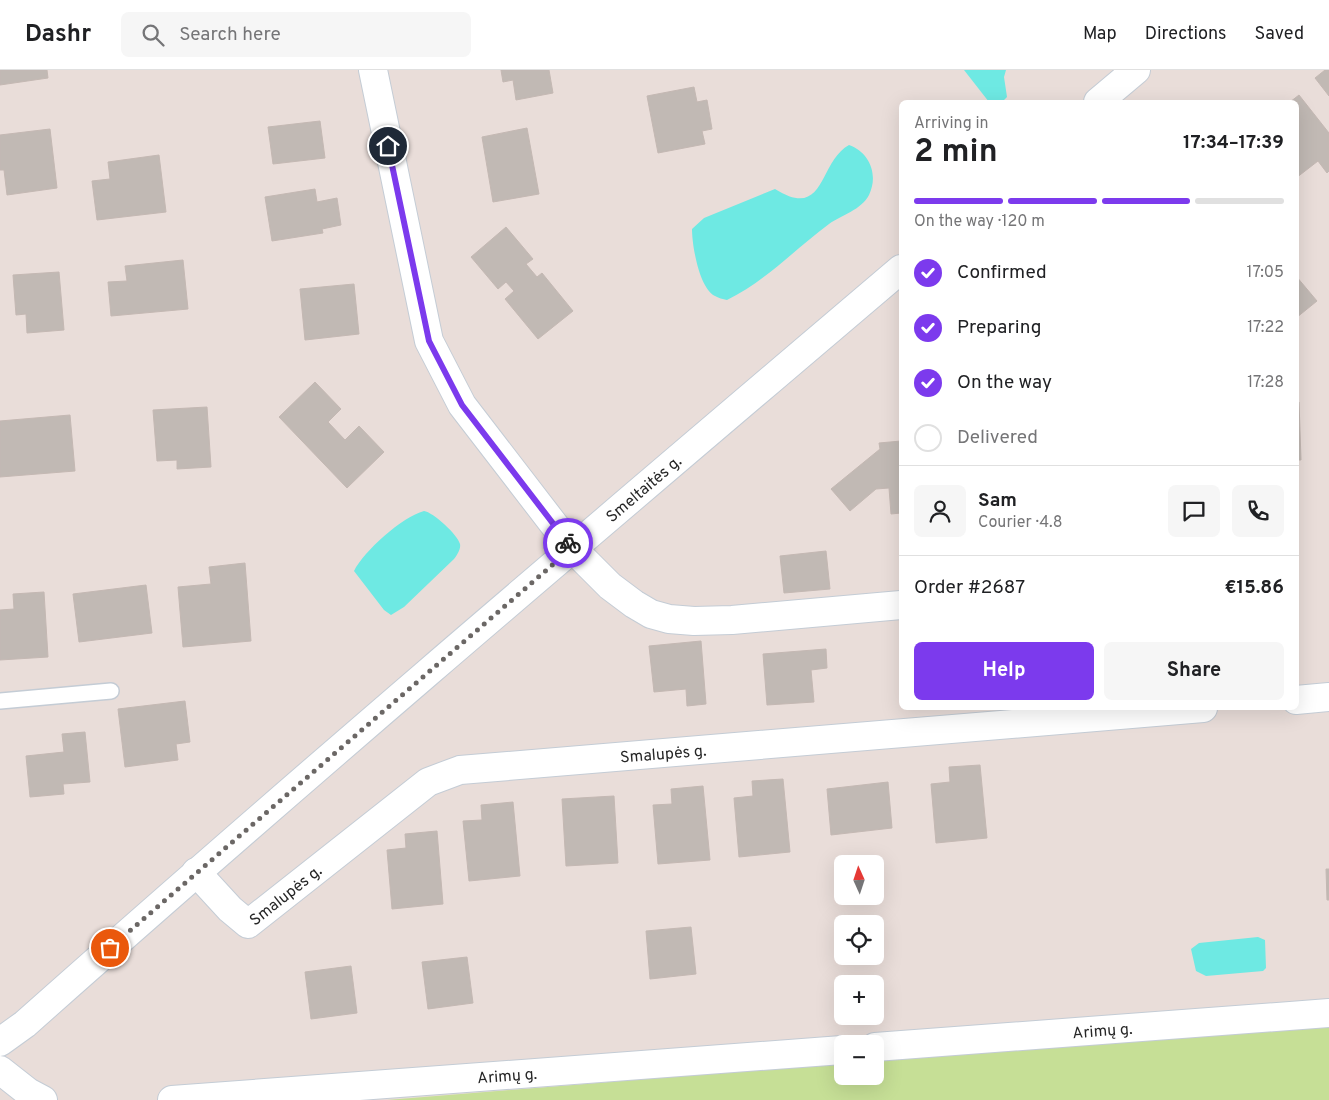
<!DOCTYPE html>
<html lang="en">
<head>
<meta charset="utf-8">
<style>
	:root { --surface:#fff; --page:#f6f6f6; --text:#202124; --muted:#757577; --line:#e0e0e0; --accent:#7c3aed }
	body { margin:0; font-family:Overpass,sans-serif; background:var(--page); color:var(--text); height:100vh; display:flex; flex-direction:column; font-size:19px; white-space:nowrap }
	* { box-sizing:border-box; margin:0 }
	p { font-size:16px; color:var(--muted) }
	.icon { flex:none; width:28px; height:28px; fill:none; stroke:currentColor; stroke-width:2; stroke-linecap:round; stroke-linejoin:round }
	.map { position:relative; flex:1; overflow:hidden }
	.drawer { position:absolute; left:899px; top:30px; width:400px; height:610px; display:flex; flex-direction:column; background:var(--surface); border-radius:8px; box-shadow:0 5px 20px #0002 }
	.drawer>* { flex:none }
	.needle { width:32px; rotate:357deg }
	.controls { position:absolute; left:834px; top:785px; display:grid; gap:10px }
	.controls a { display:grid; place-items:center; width:50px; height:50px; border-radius:8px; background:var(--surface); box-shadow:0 5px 20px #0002; font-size:25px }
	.pin { position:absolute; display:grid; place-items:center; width:42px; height:42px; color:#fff; margin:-21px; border:2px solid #fff; border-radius:50%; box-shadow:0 1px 5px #0007 }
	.courier { position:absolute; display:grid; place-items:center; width:50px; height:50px; margin:-25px; border:4px solid #7c3aed; border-radius:50%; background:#fff; color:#222; box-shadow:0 1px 6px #0007 }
	.headline em { font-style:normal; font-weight:700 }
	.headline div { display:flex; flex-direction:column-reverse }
	.headline { display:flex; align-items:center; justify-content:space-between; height:85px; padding:0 15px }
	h1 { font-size:32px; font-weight:700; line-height:38px }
	.bar { display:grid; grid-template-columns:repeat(4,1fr); gap:8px 5px; align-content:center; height:60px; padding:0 15px }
	.bar i { height:6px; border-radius:4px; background:var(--line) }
	.bar .current { background:var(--accent) }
	.bar p { grid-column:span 4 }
	.line { display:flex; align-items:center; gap:12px; padding:0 15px; border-top:1px solid var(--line) }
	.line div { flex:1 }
	.round { display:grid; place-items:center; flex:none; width:52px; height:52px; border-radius:8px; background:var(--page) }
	ol { padding:0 15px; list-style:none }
	li { display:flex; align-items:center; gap:15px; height:55px }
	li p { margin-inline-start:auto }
	li .icon { padding:5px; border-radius:50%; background:var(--accent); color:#fff; stroke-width:4 }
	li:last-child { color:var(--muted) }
	li i { width:28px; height:28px; border:2px solid var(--line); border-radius:50% }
	.button { display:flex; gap:10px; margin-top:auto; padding:10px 15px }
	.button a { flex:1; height:58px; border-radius:8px; background:var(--accent); color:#fff; font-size:20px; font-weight:700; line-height:58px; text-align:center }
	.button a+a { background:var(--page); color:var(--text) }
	header { display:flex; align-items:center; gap:30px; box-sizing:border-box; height:70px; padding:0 25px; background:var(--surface); border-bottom:1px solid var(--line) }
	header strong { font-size:24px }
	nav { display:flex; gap:28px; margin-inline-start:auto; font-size:18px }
	.search { width:350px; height:45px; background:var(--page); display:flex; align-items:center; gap:12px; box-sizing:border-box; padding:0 18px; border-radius:8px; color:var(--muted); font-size:19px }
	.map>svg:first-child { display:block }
	.green { fill:#c6df96 }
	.water { fill:#6ee9e3 }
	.building { fill:#c1b9b4; stroke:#c4b8b3 }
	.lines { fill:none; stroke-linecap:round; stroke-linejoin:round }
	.lane-casing { stroke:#c4ccd5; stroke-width:18 }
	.street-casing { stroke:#c4ccd5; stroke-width:30 }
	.secondary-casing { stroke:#c4ccd5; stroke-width:30 }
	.lane { stroke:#fff; stroke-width:15 }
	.street { stroke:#fff; stroke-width:28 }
	.secondary { stroke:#fff; stroke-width:28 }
	.done { stroke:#6b6765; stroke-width:5; stroke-dasharray:0 9 }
	.route { stroke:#7c3aed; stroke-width:6 }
	.labels { text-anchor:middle; stroke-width:5; stroke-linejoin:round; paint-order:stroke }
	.street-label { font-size:16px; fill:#272727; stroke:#fff }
</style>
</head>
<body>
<header>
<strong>Dashr</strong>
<div class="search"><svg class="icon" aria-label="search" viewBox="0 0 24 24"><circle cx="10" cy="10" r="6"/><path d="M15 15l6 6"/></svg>Search here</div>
<nav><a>Map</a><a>Directions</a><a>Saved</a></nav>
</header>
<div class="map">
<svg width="1329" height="1030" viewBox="0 0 1329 1030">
	<rect width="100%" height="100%" fill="#e9ddd9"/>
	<path class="green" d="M1329,957V1030H387L842,993V1006H875V990Z"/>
	<path class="water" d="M964,0H1006L1004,7L1007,27L1002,32H989Z
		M849,75C869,82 879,104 869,125C861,140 842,145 829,154C795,179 766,211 727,230C723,229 718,228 715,226C699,218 692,175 692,159L704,148L775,119C826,151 818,92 849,75Z
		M424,441C433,442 458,465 460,474C461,479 457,485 454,489L404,537L391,545L384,540L354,501C364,481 402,447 424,441Z
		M1258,867L1265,870L1266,898L1263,901L1206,906L1196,901L1191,879L1199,873Z"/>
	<path class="building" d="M0,0H47L48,8L0,15Z
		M501,0H549L553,23L516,30L513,10L503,12Z
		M1325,0H1329V26L1315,8Z
		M694,17L697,32L707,30L712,59L702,61L705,74L658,83L647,26Z
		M1299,25L1329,63V101L1327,103L1318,91L1296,108V32H1290Z
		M320,51L325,88L273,94L268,57Z
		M527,58L539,124L493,132L482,67Z
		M50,59L57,118L7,125L4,100H0V65Z
		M159,85L166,142L97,150L92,111L110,109L108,92Z
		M315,119L317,132L337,128L341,155L322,159L323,163L272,171L265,127Z
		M506,157L533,189L526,194L537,207L542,203L573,241L538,269L505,229L514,221L506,212L498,219L471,187Z
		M183,190L188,239L111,246L108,212L127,211L125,196Z
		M59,202L64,260L27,263L26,244L16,245L13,205Z
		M1296,206L1317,231L1296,248Z
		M354,214L359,264L305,270L300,219Z
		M315,312L341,339L328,352L345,370L359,356L384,382L347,418L279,347Z
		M1296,332H1299L1301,390H1296Z
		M207,337L211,397L177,399V390L157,391L153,340Z
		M70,345L75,401L0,407V351Z
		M901,371V443L891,444L889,418L876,419L850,441L831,419L880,379L879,373Z
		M826,481L830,519L784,523L780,486Z
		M245,493L251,571L183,577L178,517L211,514L209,497Z
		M146,515L152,563L79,572L73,524Z
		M44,522L48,587L0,590V540L14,539L13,524Z
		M701,571L706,634L687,636L686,619L654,622L649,576Z
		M826,579L827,598L811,600L814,632L767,635L763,584Z
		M185,631L190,672L176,674L178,690L125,697L118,639Z
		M85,662L90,712L63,714L64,724L30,727L26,686L64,682L62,664Z
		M980,695L987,768L936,773L931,714L950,712L949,697Z
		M783,709L790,782L739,787L734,728L753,726L752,711Z
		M888,712L892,758L831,765L827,719Z
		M703,716L710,790L658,794L653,735L672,734L671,719Z
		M614,726L618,793L566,796L562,729Z
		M513,732L520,806L469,811L463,751L482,750L481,735Z
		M437,761L443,834L392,839L387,780L406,778L405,764Z
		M1326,799H1329V830H1327Z
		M691,857L696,904L650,909L646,861Z
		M467,887L473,933L428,939L422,892Z
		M351,896L357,943L311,949L305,902Z"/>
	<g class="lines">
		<defs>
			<path id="lane" d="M0,631L111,621"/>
			<g id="street">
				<path d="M373,0L429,271L462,335L572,478L610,516L634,534L651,544L669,549L694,551L732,550L901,535"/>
				<path d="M1296,630L1329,627"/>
				<path id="s1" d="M196,802L230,839L248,854L428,712L460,700L1203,638"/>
			</g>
			<g id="secondary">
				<path d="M1098,32L1136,0"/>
				<path id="s2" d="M0,972L25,954C313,698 607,449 901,199"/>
				<path id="s3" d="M875,977L1329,943"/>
				<path d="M0,1000L28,1022L43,1030"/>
				<path id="s4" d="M172,1030L842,980"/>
			</g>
		</defs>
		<use href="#lane" class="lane-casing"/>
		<use href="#street" class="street-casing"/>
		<use href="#secondary" class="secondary-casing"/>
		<use href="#lane" class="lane"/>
		<use href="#street" class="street"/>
		<use href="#secondary" class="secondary"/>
	</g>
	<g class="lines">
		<path class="done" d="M110,878L572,478L568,473"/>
		<path class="route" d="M388,76L429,271L462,335L568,473"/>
	</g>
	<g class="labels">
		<g class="street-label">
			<text dy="6" stroke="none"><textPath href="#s2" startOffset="849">Smeltaitės g.</textPath></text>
			<text dy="6" stroke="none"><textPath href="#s1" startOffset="541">Smalupės g.</textPath></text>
			<text dy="6" stroke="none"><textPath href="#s1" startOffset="121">Smalupės g.</textPath></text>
			<text dy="6" stroke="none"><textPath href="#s3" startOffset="228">Arimų g.</textPath></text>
			<text dy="6" stroke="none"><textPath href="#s4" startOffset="336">Arimų g.</textPath></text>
		</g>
	</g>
</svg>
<div class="controls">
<a><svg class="needle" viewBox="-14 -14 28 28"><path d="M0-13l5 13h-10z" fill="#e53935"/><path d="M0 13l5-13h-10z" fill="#757577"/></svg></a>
<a><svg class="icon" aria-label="locate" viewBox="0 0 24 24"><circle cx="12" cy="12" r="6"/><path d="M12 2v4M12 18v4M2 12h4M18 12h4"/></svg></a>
<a>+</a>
<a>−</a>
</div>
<div class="pin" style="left:110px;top:878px;background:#ea580c"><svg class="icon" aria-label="bag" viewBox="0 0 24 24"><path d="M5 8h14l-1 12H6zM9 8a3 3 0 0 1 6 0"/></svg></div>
<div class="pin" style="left:388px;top:76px;background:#1f2937"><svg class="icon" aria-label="home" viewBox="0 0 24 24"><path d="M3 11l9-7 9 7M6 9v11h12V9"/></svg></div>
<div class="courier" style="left:568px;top:473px"><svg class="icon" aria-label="bike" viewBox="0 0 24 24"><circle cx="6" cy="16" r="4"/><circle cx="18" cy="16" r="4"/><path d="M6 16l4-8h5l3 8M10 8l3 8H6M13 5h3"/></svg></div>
<section class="drawer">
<div class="headline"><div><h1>2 min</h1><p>Arriving in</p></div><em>17:34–17:39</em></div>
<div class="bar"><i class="current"></i><i class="current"></i><i class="current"></i><i></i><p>On the way · 120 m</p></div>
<ol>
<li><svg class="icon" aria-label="check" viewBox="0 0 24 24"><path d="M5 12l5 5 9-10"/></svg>Confirmed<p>17:05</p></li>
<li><svg class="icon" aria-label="check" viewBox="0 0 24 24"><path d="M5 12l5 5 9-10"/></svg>Preparing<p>17:22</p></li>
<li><svg class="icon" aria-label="check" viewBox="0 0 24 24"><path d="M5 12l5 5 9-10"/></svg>On the way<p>17:28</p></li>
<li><i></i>Delivered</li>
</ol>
<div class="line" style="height:90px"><a class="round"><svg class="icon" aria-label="person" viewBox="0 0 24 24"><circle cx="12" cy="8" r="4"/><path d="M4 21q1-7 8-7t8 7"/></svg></a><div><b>Sam</b><p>Courier · 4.8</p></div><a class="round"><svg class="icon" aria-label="chat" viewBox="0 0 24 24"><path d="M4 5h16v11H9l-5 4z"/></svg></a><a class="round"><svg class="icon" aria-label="phone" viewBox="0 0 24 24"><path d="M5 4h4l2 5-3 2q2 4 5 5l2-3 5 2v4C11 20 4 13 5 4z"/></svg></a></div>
<div class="line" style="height:65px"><div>Order #2687</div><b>€15.86</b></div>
<div class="button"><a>Help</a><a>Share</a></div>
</section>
</div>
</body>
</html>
